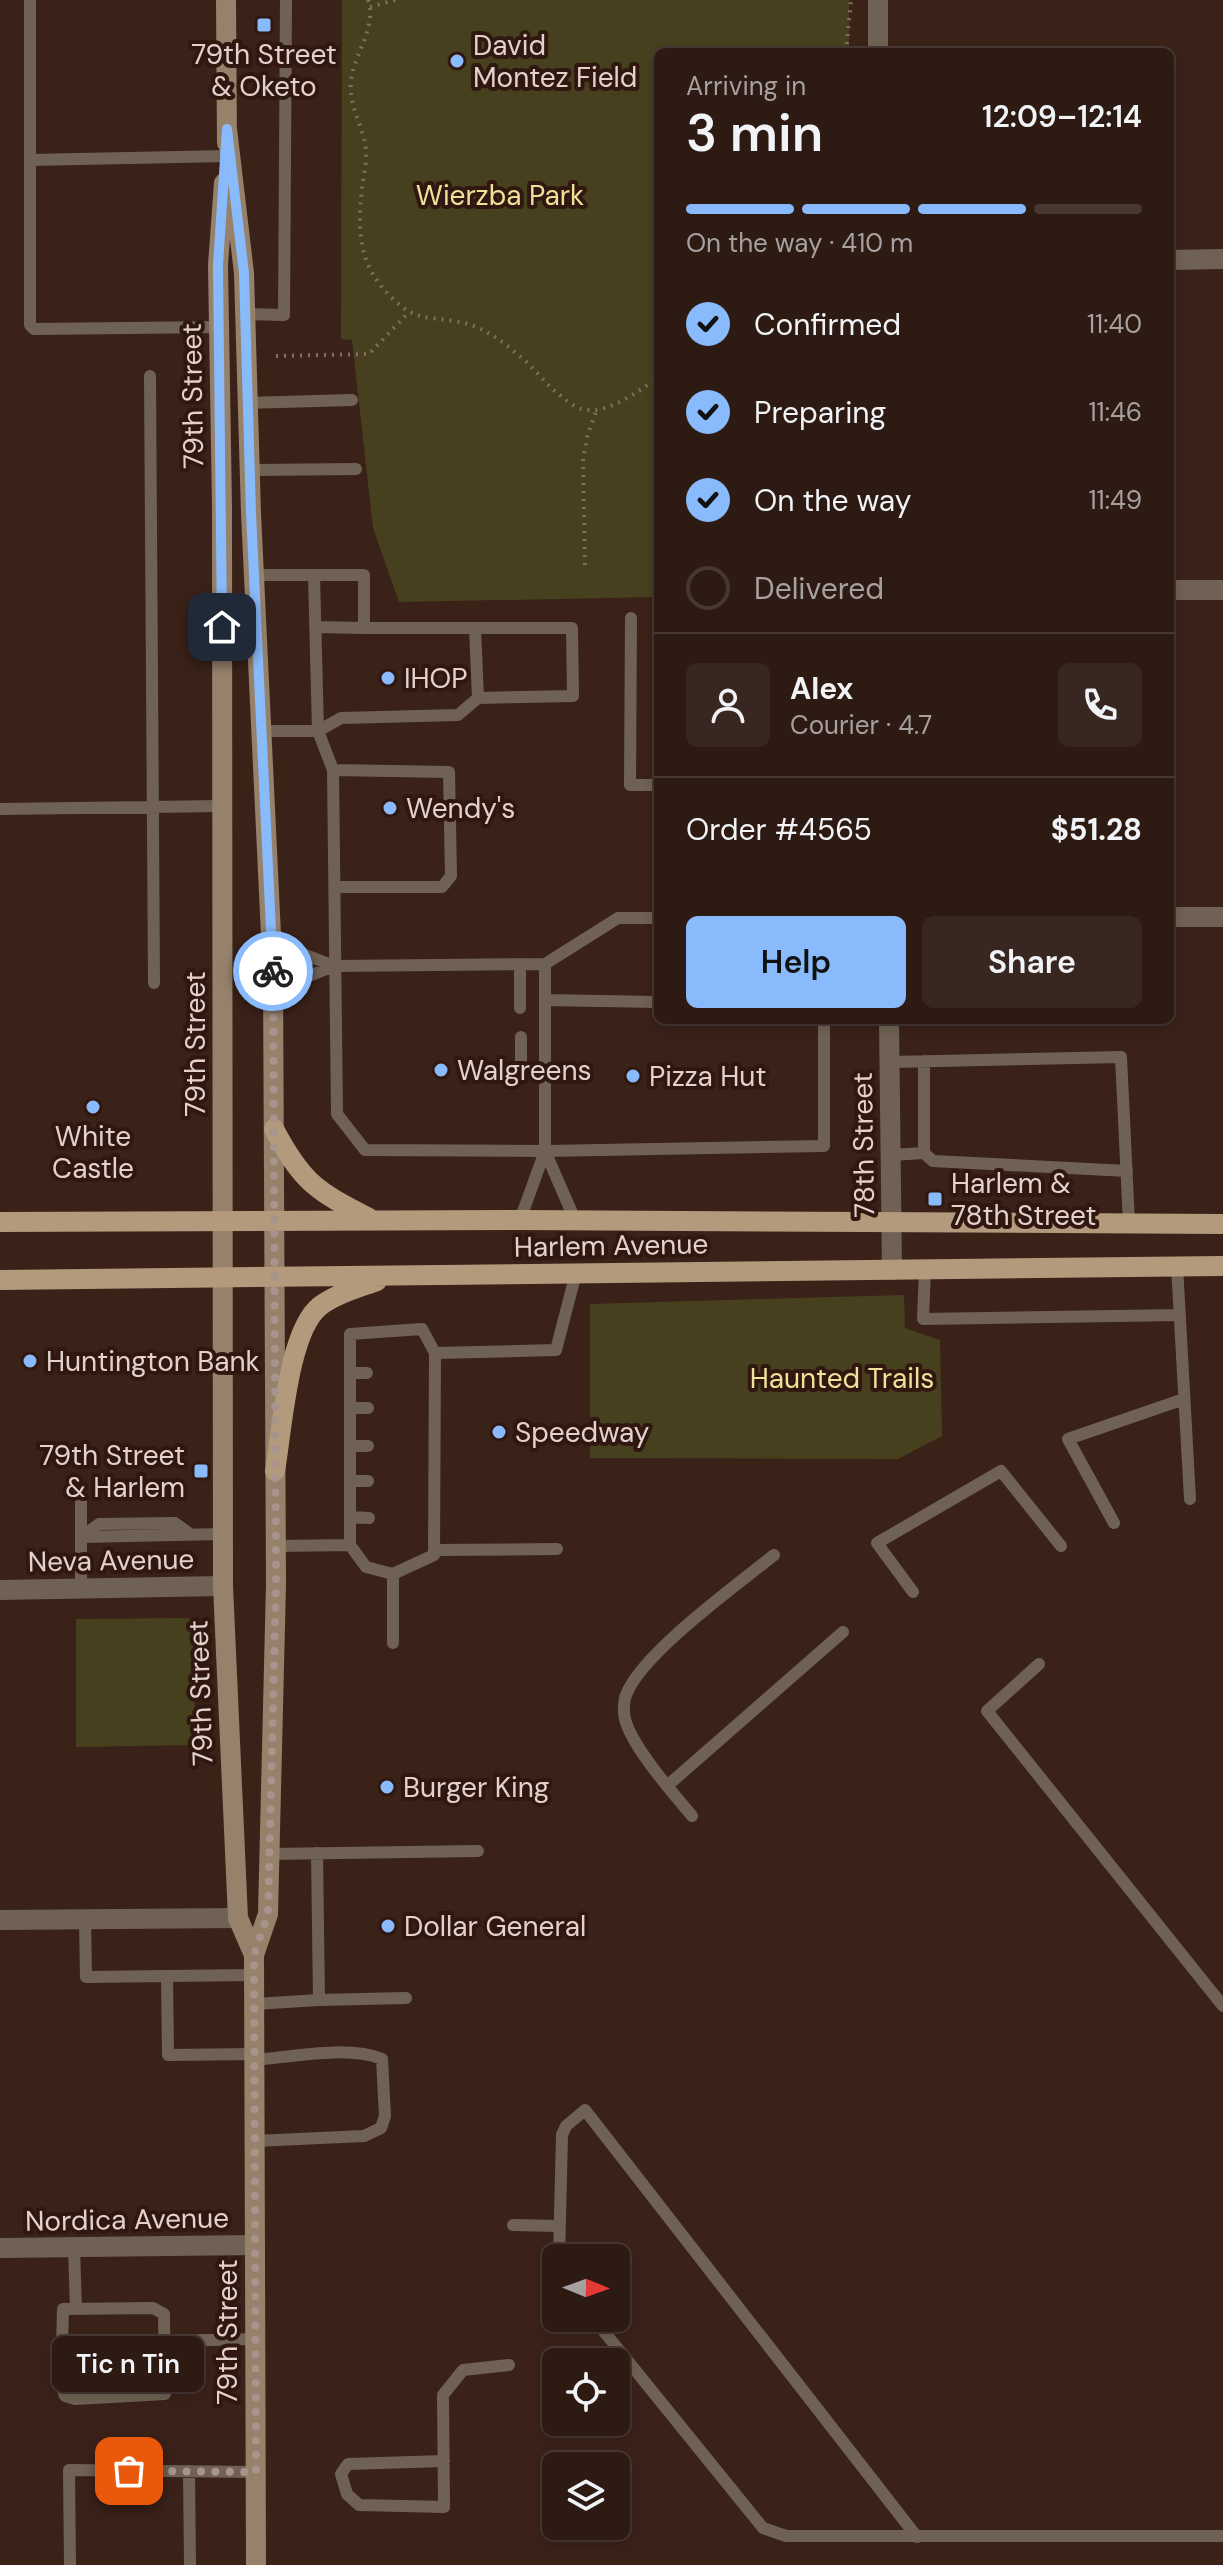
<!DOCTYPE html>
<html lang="en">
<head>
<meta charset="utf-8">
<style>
	:root { --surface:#2c1a13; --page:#382721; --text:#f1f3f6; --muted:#a6a1a0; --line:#483833; --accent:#89bafc }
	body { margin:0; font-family:"DM Sans",sans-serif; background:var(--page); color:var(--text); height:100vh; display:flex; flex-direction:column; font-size:30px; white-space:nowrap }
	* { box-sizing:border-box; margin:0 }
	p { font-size:26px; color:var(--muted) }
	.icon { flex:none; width:44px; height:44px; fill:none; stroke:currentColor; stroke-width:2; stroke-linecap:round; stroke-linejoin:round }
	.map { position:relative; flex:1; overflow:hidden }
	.panel { position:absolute; left:654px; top:48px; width:520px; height:976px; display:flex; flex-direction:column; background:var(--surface); border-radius:12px; box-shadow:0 4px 12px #0003,0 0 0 2px var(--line) }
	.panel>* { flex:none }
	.needle { width:52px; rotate:91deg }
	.controls { position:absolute; left:542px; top:2244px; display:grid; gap:16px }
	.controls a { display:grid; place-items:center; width:88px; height:88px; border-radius:12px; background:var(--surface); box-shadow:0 4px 12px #0003,0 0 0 2px var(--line); font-size:40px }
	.pin { position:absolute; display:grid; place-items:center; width:68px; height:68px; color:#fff; margin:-34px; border-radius:16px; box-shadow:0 4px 12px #0006 }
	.courier { position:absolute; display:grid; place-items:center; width:80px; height:80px; margin:-40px; border:6px solid #89bafc; border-radius:50%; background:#fff; color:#222; box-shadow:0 2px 10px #0007 }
	.bubble { position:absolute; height:56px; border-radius:12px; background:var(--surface); box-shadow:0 4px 12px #0003,0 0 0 2px var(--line); font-size:26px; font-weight:600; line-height:56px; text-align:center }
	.head em { font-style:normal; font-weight:600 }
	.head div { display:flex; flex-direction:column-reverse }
	.head { display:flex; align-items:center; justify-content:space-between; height:136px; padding:0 32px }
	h1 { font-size:52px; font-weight:600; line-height:60px }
	.bar { display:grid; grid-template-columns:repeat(4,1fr); gap:12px 8px; align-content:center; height:96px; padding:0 32px }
	.bar i { height:10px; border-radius:6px; background:var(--line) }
	.bar .current { background:var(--accent) }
	.bar p { grid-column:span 4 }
	.line { display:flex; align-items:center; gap:20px; padding:0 32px; border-top:2px solid var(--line) }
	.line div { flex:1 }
	.round { display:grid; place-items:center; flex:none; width:84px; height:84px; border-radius:12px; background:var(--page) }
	ol { padding:0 32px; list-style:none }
	li { display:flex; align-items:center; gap:24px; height:88px }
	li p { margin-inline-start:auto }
	li .icon { padding:8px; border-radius:50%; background:var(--accent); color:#111; stroke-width:4 }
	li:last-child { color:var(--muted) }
	li i { width:44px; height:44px; border:4px solid var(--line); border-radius:50% }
	.cta { display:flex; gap:16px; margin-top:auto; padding:16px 32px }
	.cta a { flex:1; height:92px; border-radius:12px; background:var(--accent); color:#111; font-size:32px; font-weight:600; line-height:92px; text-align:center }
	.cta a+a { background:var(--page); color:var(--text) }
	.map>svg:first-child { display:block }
	.green { fill:#47401e }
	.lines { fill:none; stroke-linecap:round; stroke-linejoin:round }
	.path { stroke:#826d65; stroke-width:4; stroke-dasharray:2 6; stroke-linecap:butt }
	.service { stroke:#6f6254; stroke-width:12 }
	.minor { stroke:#6f6254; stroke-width:20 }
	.secondary { stroke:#96816b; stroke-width:20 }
	.primary { stroke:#b49a7d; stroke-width:20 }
	.done { stroke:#a8948d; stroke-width:8; stroke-dasharray:0 14.4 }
	.route { stroke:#89bafc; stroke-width:10 }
	.poi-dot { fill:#89bafc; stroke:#301810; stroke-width:3 }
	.labels { text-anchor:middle; stroke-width:8; stroke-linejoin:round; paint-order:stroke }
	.poi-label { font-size:28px; fill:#e3d2cc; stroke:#301810; text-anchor:start }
	.park-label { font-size:28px; fill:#efe09a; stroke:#301810 }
	.street-label { font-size:28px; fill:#e3d2cc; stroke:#301810 }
</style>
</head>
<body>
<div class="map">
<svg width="1223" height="2565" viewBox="0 0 1223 2565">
	<rect width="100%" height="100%" fill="#3a2219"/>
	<path class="green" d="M342,0H849V52H658V597L399,602L373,528L352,340L341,339Z
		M904,1295L905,1328L940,1340L942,1436L898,1459L590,1458V1304Z
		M194,1618L195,1745L76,1747V1619Z"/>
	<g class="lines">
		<path class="path" d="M368,0C377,28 354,53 351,81C348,107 365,128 366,152C367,163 363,177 362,188C357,233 359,267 393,299C416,321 426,316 454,321C478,324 499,338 517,354C532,365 542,380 556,392C562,397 574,407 581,409C607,416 638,391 658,378
			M370,7L395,0
			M846,52L851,0
			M276,356L369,354L409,312
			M585,565L583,459L588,433L597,409"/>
		<path class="service" d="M30,0V325L34,329L219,327
			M31,160L226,156
			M245,314L284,315L286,0
			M150,376L154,983
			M248,403L352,400
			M250,470L356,469
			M254,575H364V628H572L573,696L478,698L458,715L341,718L318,731H261
			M314,575L318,731L333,770L337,1114L365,1150L545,1151V964L334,966
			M631,618L630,785H658
			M315,627L364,628
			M475,628L478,698
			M333,770L449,772L451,876L442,887H335
			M0,809L222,806
			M272,942L334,966L274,990
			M545,964L618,918H658
			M545,1000L658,1002
			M520,1008V964
			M521,1037V1067L545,1080
			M890,1062L1121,1057L1129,1223
			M545,1151L824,1146V1020
			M924,1153V1061
			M891,1155L924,1153L933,1161L1127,1171
			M520,1220L545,1151L575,1220
			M1177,1266L1190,1499
			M925,1270L923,1319L1180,1315
			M350,1373H367
			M350,1408H368
			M350,1446H368
			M350,1481H368
			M81,1501V1537
			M350,1517L369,1518
			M1114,1523L1068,1439L1184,1399
			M81,1537L99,1524L175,1523L190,1534
			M350,1545L366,1567L393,1574
			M276,1546L350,1545V1334L422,1329L435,1353
			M434,1550L557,1549
			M81,1589V1537L223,1534
			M913,1592L877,1543L1001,1471L1061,1546
			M393,1643V1574L434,1555L435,1353L556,1350L576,1273
			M1039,1664L987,1711L1223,2006
			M667,1786L843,1632
			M692,1816C673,1793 632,1747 625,1719C623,1713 624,1700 626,1695C642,1653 737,1585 774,1555
			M317,1853L319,2000L406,1998
			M269,1854L478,1851
			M85,1920L86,1977L167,1976
			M255,1975L167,1976L168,2055L255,2054
			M254,2004L319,2000
			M255,2060C291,2057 348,2045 382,2059L385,2116L381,2128L364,2136L255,2141
			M513,2225L559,2226
			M74,2248L76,2309
			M559,2258L562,2135L566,2126L585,2110L917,2537
			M153,2308L164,2314L165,2394L75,2399L65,2396L61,2385L63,2309Z
			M593,2318L763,2528L786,2536H1223
			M165,2341L255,2339
			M444,2461L348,2464L341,2474L347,2494L359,2505L444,2507L443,2395L463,2370L509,2365
			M189,2471L190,2565
			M70,2565L69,2470L256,2472"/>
		<path class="minor" d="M878,0V52
			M1170,260L1223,259
			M1170,590H1223
			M1170,917H1223
			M889,1020L892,1270
			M0,1590L223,1586
			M0,1920L238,1918
			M0,2248L255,2245"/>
		<path class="secondary" d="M226,0L227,143
			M227,129L244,273L251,513L273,977L276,1584L268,1914L254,1955L256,2565
			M224,183L218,265L222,506L223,1586L238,1918L254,1955"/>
		<path class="primary" d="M274,1129C302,1182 316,1191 369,1218
			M0,1222L520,1220L1223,1224
			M0,1280L1223,1266
			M275,1471C282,1431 288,1331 320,1306C336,1294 358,1288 377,1281"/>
	</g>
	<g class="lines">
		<path class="done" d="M129,2471L256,2472L254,1955L268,1914L276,1584L273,971"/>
		<path class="route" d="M222,627L218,265L227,129L244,273L251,513L273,971"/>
	</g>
	<g class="poi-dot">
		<rect x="256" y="17" width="16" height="16" rx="4"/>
		<circle cx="457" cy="61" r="8"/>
		<circle cx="388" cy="678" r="8"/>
		<circle cx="390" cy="808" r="8"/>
		<circle cx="441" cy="1070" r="8"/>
		<circle cx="633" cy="1076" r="8"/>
		<circle cx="93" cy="1107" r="8"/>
		<rect x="927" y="1191" width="16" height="16" rx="4"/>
		<circle cx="30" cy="1361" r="8"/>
		<circle cx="499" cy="1432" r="8"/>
		<rect x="193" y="1463" width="16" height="16" rx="4"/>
		<circle cx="387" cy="1787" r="8"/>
		<circle cx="388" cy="1926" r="8"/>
	</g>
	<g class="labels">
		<g class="poi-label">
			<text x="473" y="55">David<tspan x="473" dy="32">Montez Field</tspan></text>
			<text x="264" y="64" text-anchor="middle">79th Street<tspan x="264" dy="32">&amp; Oketo</tspan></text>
			<text x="404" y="688">IHOP</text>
			<text x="406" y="818">Wendy's</text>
			<text x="457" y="1080">Walgreens</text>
			<text x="649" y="1086">Pizza Hut</text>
			<text x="93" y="1146" text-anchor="middle">White<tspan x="93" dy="32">Castle</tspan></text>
			<text x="951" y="1193">Harlem &amp;<tspan x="951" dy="32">78th Street</tspan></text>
			<text x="46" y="1371">Huntington Bank</text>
			<text x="515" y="1442">Speedway</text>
			<text x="185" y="1465" text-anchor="end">79th Street<tspan x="185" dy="32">&amp; Harlem</tspan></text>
			<text x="403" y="1797">Burger King</text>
			<text x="404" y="1936">Dollar General</text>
		</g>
		<g class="park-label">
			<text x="500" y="205">Wierzba Park</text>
			<text x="842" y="1388">Haunted Trails</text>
		</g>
		<g class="street-label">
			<text transform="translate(192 396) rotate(-91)" y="10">79th Street</text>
			<text transform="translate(195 1044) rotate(-90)" y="10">79th Street</text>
			<text transform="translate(863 1145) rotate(-91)" y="10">78th Street</text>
			<text transform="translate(611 1245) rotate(-1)" y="10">Harlem Avenue</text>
			<text transform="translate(111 1560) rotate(-1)" y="10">Neva Avenue</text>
			<text transform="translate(200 1693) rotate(-92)" y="10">79th Street</text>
			<text transform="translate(127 2219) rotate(-1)" y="10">Nordica Avenue</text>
			<text transform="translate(227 2332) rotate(-90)" y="10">79th Street</text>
		</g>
	</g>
</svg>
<div class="controls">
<a><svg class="needle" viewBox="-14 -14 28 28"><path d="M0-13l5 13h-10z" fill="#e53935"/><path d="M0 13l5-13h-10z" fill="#a6a1a0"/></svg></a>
<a><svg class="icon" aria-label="locate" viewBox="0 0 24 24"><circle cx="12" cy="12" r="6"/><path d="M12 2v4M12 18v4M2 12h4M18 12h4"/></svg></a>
<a><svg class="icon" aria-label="layers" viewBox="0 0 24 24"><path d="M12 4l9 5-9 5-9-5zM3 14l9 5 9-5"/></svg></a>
</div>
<div class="pin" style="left:129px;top:2471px;background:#ea580c"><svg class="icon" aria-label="bag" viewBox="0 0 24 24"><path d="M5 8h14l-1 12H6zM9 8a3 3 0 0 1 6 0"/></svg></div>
<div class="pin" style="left:222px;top:627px;background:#1f2937"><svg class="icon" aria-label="home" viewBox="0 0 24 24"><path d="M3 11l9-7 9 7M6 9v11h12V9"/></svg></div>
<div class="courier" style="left:273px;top:971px"><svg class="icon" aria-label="bike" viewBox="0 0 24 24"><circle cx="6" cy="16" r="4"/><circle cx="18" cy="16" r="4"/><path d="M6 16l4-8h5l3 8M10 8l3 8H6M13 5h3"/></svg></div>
<div class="bubble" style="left:52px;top:2336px;width:152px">Tic n Tin</div>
<section class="panel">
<div class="head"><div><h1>3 min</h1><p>Arriving in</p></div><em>12:09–12:14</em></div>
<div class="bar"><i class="current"></i><i class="current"></i><i class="current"></i><i></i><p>On the way · 410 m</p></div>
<ol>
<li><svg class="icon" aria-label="check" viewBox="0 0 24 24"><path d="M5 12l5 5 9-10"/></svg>Confirmed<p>11:40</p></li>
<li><svg class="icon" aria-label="check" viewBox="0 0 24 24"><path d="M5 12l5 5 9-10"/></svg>Preparing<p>11:46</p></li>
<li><svg class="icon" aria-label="check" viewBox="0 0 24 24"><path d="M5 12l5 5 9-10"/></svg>On the way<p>11:49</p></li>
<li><i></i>Delivered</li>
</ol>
<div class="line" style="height:144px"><a class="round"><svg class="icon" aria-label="person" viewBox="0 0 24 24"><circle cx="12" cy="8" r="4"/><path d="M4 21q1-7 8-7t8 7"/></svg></a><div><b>Alex</b><p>Courier · 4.7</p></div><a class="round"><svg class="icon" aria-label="phone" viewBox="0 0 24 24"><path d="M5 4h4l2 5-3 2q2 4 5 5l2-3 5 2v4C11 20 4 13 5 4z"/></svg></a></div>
<div class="line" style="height:104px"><div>Order #4565</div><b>$51.28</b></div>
<div class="cta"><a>Help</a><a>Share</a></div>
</section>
</div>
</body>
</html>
